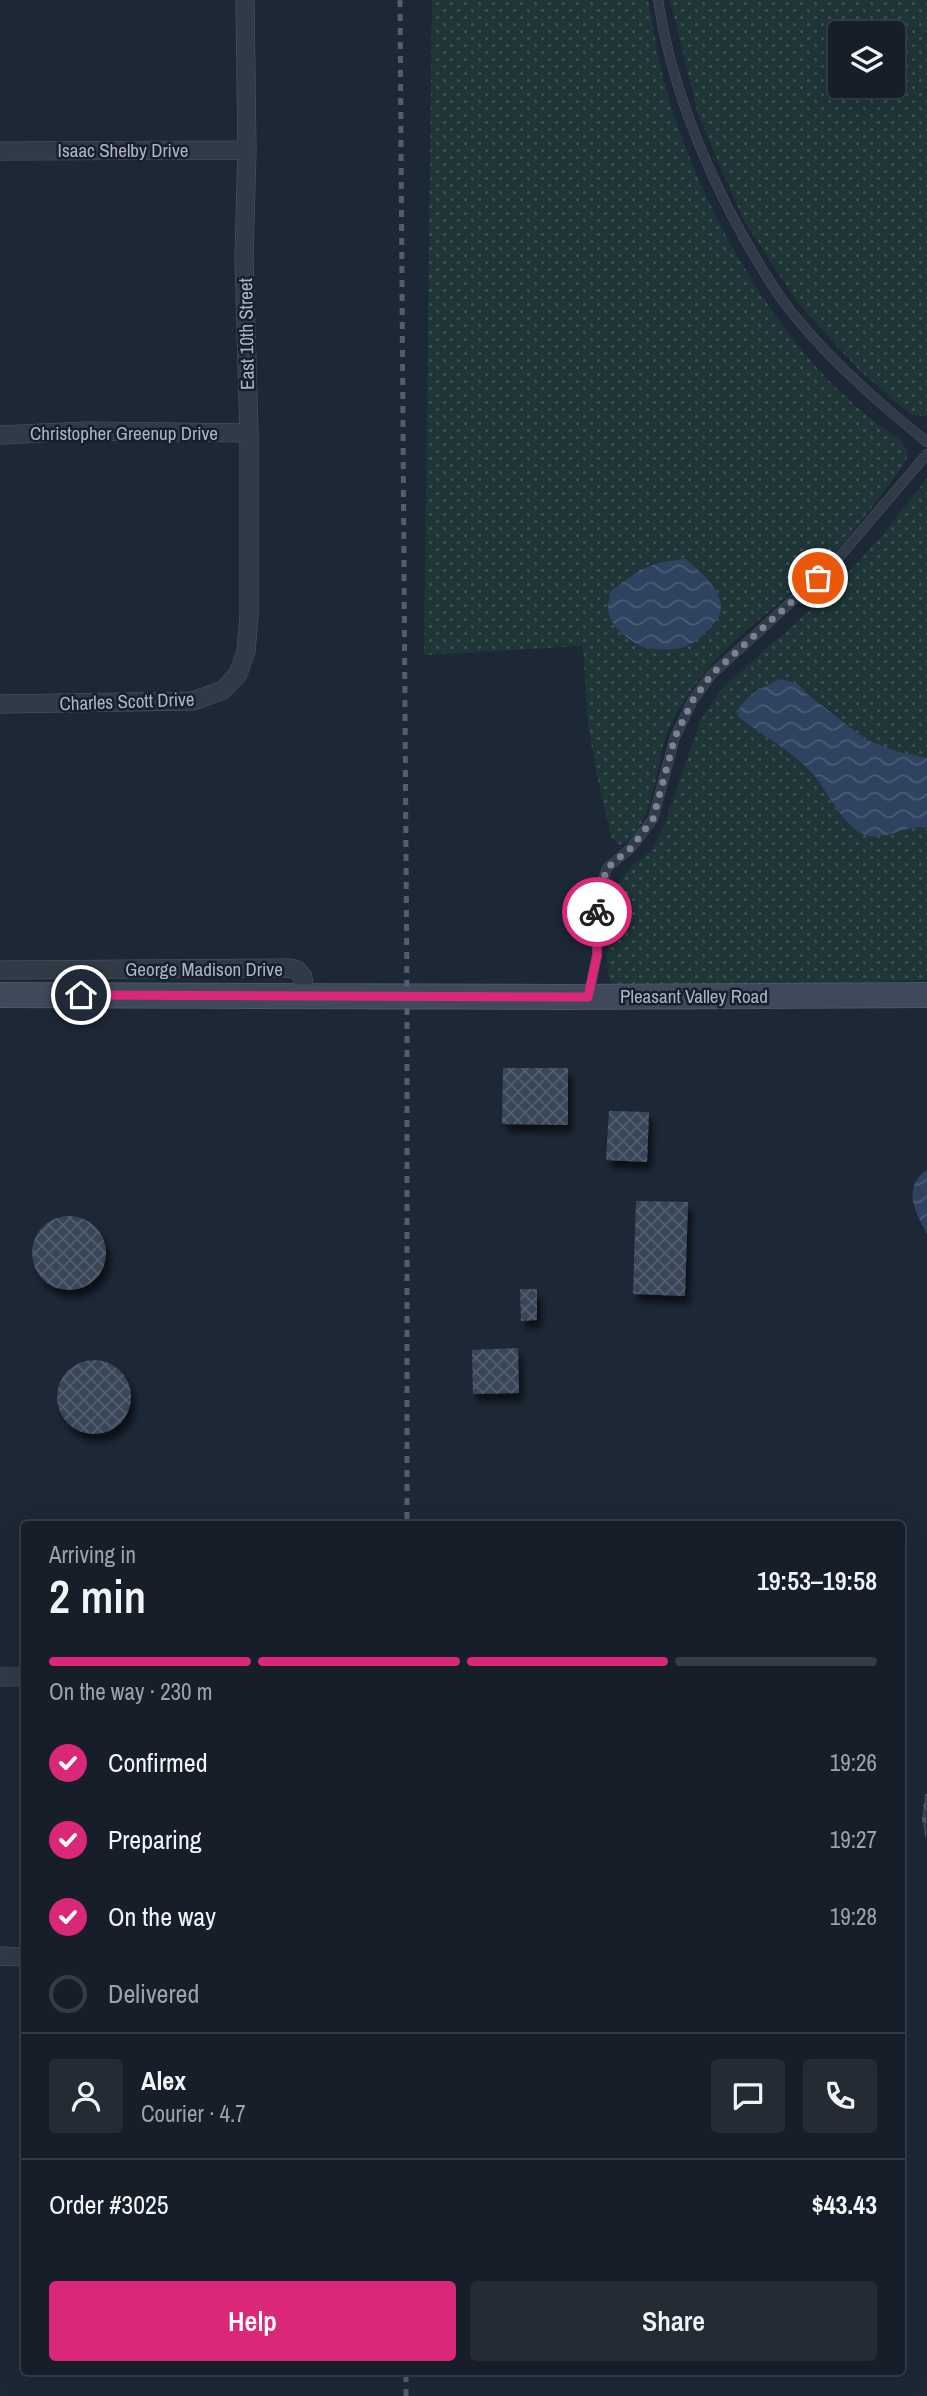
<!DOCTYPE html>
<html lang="en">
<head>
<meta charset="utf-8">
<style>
	:root { --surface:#161e29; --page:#232b35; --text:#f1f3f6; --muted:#9ea2a8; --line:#353c46; --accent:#db2777 }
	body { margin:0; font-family:"Archivo Narrow",sans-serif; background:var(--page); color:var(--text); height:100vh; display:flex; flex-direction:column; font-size:26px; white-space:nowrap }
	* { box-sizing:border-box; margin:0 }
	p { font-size:23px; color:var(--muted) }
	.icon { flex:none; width:38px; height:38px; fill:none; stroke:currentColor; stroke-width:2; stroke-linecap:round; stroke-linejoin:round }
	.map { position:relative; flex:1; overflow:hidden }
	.drawer { position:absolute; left:21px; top:1521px; width:884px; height:854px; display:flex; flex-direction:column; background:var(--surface); border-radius:7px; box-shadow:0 7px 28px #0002,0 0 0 2px var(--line) }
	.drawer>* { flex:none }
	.controls { position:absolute; left:828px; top:21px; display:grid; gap:14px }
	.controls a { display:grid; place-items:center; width:77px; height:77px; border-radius:7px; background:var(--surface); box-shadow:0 7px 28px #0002,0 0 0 2px var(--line); font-size:35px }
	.pin { position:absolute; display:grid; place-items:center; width:60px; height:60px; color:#fff; margin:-30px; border:4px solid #fff; border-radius:50%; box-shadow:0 2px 7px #0007 }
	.courier { position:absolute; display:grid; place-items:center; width:70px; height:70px; margin:-35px; border:5px solid #db2777; border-radius:50%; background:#fff; color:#222; box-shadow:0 2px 9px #0007 }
	.overview em { font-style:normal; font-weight:600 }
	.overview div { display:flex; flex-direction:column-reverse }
	.overview { display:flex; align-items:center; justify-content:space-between; height:119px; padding:0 28px }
	h1 { font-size:46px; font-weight:600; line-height:52px }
	.bar { display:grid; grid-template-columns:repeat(4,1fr); gap:10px 7px; align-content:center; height:84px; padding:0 28px }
	.bar i { height:9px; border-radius:5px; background:var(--line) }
	.bar .selected { background:var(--accent) }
	.bar p { grid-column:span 4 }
	.line { display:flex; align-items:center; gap:18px; padding:0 28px; border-top:2px solid var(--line) }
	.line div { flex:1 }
	.round { display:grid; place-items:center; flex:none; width:74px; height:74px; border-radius:7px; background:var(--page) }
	ol { padding:0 28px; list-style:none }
	li { display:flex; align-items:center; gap:21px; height:77px }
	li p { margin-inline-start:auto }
	li .icon { padding:7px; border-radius:50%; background:var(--accent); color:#fff; stroke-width:4 }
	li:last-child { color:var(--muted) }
	li i { width:38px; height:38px; border:4px solid var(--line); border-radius:50% }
	.primary-button { display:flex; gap:14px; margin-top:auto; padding:14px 28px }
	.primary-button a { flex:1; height:80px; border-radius:7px; background:var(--accent); color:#fff; font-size:28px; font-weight:600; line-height:80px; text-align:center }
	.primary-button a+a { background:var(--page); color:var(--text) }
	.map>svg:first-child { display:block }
	.grass { fill:url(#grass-dots); fill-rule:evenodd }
	.water { fill:url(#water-waves) }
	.building { fill:url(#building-cross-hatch); filter:url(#shadow) }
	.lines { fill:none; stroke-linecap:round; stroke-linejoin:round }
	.lane-casing { stroke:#4e5765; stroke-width:10 }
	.street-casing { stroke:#4e5765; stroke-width:19 }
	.secondary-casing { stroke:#4e5765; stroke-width:26 }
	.lane { stroke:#313a47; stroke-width:9 }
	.street { stroke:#313a47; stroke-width:18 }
	.secondary { stroke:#3e495a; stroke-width:24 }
	.rail { stroke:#525e6f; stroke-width:5; stroke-dasharray:7 7; stroke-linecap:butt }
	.done { stroke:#798393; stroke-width:7; stroke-dasharray:0 12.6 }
	.route { stroke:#db2777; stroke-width:9 }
	.labels { text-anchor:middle; stroke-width:5; stroke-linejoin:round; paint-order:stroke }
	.street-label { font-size:19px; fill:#aab4c5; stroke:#171f2b }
</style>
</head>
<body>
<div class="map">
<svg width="927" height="2396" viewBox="0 0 927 2396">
	<defs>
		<pattern id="grass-dots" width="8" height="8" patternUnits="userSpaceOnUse" patternTransform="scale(1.75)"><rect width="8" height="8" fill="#1f3538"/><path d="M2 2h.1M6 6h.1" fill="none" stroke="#3d5053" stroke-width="1.8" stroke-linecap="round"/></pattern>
		<pattern id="water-waves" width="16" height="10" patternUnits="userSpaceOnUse" patternTransform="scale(1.75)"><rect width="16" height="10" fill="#2f4360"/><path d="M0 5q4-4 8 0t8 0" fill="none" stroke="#4a5c75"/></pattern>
		<pattern id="building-cross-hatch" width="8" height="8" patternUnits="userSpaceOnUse" patternTransform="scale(1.75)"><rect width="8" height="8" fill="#394658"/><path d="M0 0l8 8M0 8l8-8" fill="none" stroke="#535e6e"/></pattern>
		<filter id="shadow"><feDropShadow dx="4.5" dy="8" stdDeviation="3.5" flood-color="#0009"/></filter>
	</defs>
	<rect width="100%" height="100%" fill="#1d2837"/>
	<path class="grass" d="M432,0H648C654,29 658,60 666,89C690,175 740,273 796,343C821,375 851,404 883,428C891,434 903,439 906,449C910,459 903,465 898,473C870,509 843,548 808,579C767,615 719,647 689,694C680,707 671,721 666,736C656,764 652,836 620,845L612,839L598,781L588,725L583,646L424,655ZM686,559C701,573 716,586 721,607Z
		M670,0H927V416L911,415L860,371L798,303L743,219L698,114ZM840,33H892V86H840Z
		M927,478V980L622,991L614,988L608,976L607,961L611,898L616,887L633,865L651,851L662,831L700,721L723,687L833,590L884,533Z"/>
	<path class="water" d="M686,559C698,570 721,588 721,607C721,622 695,645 681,648C672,650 651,650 643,647C628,640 608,625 608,608C608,603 610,597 610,592C637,571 651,561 686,559Z
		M781,679L798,684L807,694L865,739L895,751L927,758V828C910,823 890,839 870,836C846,833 828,791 813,774C792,750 760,736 737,715C741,696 765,686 781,679Z
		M927,1170V1234C916,1213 901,1187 927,1170Z"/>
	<path class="building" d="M503,1068H568V1125L502,1124Z
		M609,1111L649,1112L647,1162L606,1160Z
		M636,1201L688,1202L685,1296L633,1294Z
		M32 1253a37 37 0 1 1 74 0a37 37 0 1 1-74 0Z
		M520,1289H537V1320L521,1321Z
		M518,1348L519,1393L473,1394L472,1350Z
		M57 1397a37 37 0 1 1 74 0a37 37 0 1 1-74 0Z
		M925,1794H927L926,1840L922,1819Z"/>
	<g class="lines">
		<defs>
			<path id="lane" d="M658,0C671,84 703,164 744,238C759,264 774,290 793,314C832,362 879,403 927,442
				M589,995L597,955V900L607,868L631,848L653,819L675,737L693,700L712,674L835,562L927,454"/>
			<path id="street" d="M0,151L247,150
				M0,435L86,431L249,433
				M0,704L193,701L223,690L238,674L246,651L249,616V433L244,257L247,150L245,0
				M0,970L291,968L297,970L303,977L304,995
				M0,1677H24
				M0,1956L24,1957"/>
			<path id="secondary" d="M0,995L562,997L927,995"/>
		</defs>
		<use href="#lane" class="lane-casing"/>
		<use href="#street" class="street-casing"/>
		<use href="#secondary" class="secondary-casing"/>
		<use href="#lane" class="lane"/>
		<use href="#street" class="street"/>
		<use href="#secondary" class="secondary"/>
		<path class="rail" d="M400,0L407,997V1524
			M406,2396V2371"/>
	</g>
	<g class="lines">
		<path class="done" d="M597,912V900L607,868L631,848L653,819L675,737L693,700L712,674L818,578"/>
		<path class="route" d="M81,995L588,997L597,955V912"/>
	</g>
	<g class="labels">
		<g class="street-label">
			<text x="123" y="157">Isaac Shelby Drive</text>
			<text transform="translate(246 334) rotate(-91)" y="7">East 10th Street</text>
			<text x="124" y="440">Christopher Greenup Drive</text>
			<text transform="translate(127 701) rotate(-2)" y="7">Charles Scott Drive</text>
			<text x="204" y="976">George Madison Drive</text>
			<text x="694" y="1003">Pleasant Valley Road</text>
		</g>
	</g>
</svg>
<div class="controls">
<a><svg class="icon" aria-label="layers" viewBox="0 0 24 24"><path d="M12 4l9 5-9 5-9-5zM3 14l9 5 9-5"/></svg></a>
</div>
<div class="pin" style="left:818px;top:578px;background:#ea580c"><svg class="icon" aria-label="bag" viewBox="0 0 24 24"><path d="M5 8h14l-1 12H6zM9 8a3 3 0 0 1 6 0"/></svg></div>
<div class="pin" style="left:81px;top:995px;background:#1f2937"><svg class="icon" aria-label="home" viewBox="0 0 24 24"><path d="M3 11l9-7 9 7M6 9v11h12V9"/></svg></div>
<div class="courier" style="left:597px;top:912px"><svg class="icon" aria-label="bike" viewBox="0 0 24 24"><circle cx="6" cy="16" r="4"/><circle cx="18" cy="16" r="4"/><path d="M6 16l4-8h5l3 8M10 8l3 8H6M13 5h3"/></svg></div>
<section class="drawer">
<div class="overview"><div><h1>2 min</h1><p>Arriving in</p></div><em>19:53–19:58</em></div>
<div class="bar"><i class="selected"></i><i class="selected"></i><i class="selected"></i><i></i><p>On the way · 230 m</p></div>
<ol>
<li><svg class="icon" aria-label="check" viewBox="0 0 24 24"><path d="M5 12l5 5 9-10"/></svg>Confirmed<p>19:26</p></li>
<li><svg class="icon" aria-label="check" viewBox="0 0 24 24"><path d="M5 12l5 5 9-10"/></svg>Preparing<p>19:27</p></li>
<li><svg class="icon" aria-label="check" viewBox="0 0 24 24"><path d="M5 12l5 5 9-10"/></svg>On the way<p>19:28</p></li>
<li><i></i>Delivered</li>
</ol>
<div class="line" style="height:126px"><a class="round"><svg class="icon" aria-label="person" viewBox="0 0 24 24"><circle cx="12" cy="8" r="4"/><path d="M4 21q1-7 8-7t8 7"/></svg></a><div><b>Alex</b><p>Courier · 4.7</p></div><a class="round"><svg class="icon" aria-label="chat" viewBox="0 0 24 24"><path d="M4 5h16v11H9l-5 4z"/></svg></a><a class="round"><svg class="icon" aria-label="phone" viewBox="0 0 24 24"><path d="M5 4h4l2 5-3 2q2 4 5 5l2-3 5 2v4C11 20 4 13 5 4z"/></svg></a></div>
<div class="line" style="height:91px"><div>Order #3025</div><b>$43.43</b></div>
<div class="primary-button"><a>Help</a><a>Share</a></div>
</section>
</div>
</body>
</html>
